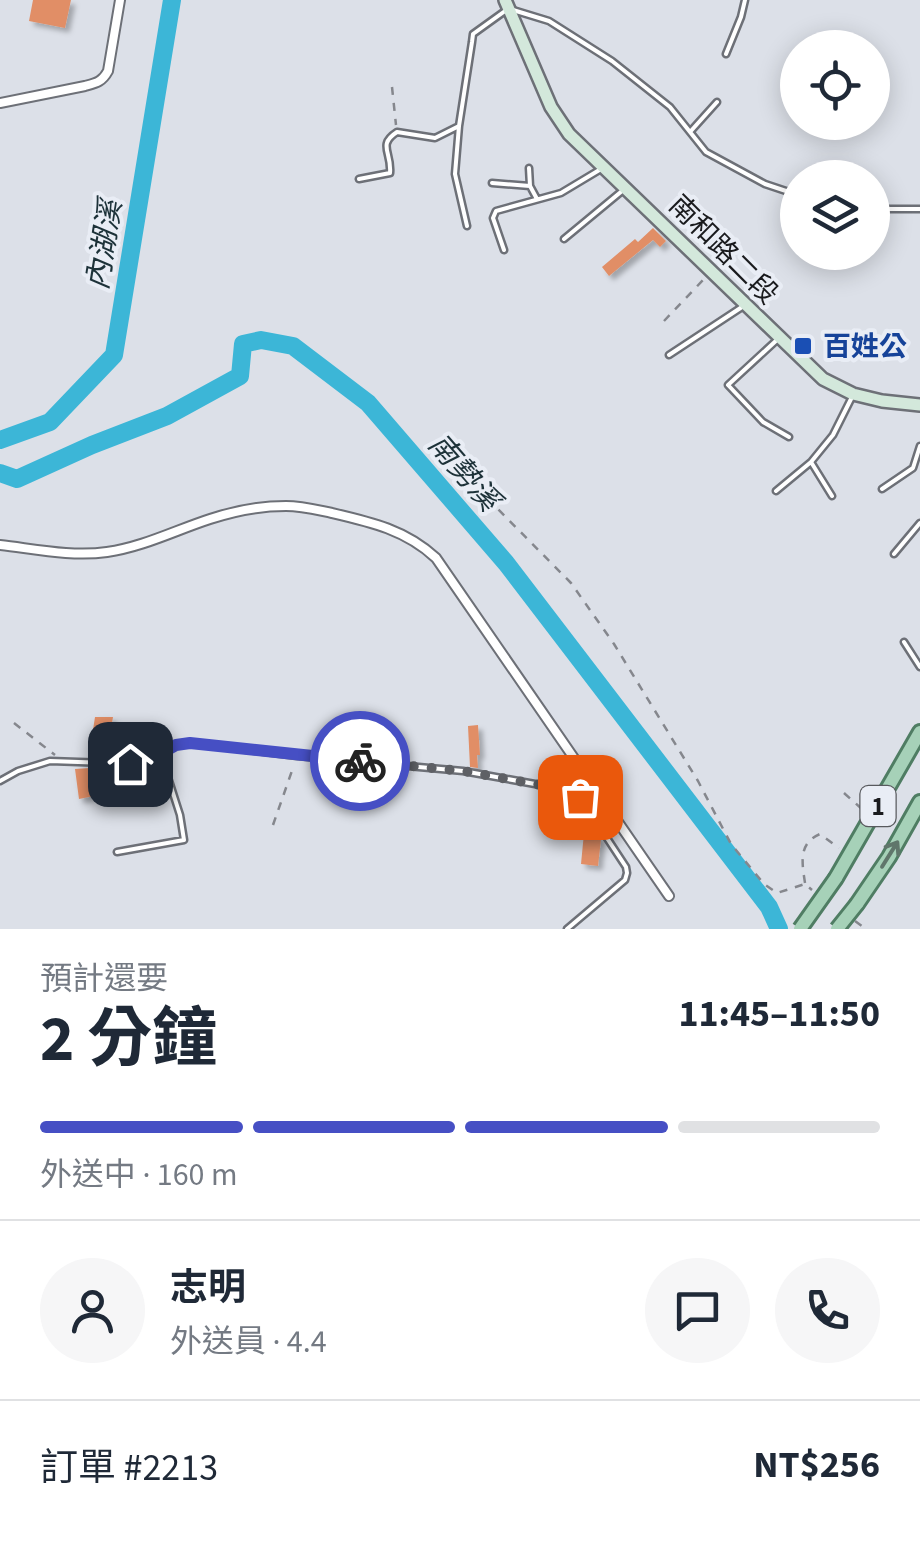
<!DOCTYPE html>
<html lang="zh-TW">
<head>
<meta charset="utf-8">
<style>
	:root { --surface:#fff; --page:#f6f6f7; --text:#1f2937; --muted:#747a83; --line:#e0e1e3; --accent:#464fc4 }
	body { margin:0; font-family:"Source Sans 3","Noto Sans TC",sans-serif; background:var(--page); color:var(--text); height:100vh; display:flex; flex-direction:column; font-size:38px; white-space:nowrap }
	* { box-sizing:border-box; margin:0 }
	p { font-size:32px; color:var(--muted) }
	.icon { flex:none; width:55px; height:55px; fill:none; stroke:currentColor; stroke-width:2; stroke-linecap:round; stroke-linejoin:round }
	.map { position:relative; height:929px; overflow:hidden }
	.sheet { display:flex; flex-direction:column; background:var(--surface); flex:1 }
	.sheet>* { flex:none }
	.fabs { position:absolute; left:780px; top:30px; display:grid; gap:20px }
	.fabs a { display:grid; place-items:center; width:110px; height:110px; border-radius:50%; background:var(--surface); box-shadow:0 5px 25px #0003; font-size:50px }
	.pin { position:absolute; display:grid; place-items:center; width:85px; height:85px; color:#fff; margin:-42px; border-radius:20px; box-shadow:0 5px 15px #0006 }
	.courier { position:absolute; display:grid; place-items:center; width:100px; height:100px; margin:-50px; border:8px solid #464fc4; border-radius:50%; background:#fff; color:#222; box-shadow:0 2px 12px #0007 }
	.summary em { font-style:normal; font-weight:700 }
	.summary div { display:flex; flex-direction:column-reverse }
	.summary { display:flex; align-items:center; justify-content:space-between; height:170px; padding:0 40px }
	h1 { font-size:65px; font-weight:700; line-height:75px }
	.bar { display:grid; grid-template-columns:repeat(4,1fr); gap:15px 10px; align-content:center; height:120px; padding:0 40px }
	.bar i { height:12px; border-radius:8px; background:var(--line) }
	.bar .selected { background:var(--accent) }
	.bar p { grid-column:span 4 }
	.line { display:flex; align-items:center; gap:25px; padding:0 40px; border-top:2px solid var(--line) }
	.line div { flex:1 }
	.round { display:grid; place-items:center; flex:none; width:105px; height:105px; border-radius:52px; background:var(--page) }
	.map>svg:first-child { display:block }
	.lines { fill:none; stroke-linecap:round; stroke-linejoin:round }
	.river { stroke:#3cb6d7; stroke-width:18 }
	.building { fill:#e18e66; filter:url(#shadow) }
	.lane-casing { stroke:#6d7077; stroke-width:9 }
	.street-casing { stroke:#6d7077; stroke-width:12 }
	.secondary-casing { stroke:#6d7077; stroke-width:16 }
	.primary-casing { stroke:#4f7d63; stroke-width:18 }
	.path { stroke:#85878d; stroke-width:2.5; stroke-dasharray:8 8; stroke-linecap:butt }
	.lane { stroke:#fff; stroke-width:4 }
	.street { stroke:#fff; stroke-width:8 }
	.secondary { stroke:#d3e8db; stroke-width:11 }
	.primary { stroke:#a6d1b8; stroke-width:12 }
	.primary-bridge-casing { stroke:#4f7d63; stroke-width:18; stroke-linecap:butt }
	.primary-bridge { stroke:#a6d1b8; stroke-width:12 }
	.oneway { stroke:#60766b }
	.done { stroke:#5e6065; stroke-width:10; stroke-dasharray:0 18 }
	.route { stroke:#464fc4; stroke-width:12 }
	.transit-dot { fill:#1a4fb4; stroke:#e9edf5; stroke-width:4 }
	.labels { text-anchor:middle; stroke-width:8; stroke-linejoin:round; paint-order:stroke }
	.shield { fill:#e9edf5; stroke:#585a5e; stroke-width:2.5 }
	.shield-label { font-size:25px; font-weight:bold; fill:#1a1b1e }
	.street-label { font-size:28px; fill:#1a1b1e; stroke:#e9edf5 }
	.transit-label { font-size:28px; font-weight:bold; fill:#164399; stroke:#e9edf5; text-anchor:start }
	.water-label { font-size:30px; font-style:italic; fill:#1d3239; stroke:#e9edf5 }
</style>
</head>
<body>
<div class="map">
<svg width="920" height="929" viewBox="0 0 920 929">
	<defs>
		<filter id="shadow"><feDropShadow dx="4.5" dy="4.5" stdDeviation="2.5" flood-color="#0004"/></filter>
	</defs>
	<rect width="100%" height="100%" fill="#dce0e8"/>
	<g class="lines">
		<path class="river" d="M0,440L50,422L114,355L172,0
			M0,473L17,479L92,445L167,416L240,376L243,344L261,340L293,346L368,403L506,563L769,907L779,929"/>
	</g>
	<path class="building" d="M33,0H71L65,28L29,21Z
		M653,228L666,241L660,247L653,240L609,276L602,267L635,239L638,242Z
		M95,717H113L108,747L91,743Z
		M478,725L480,755H477L478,768L470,767L468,726Z
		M90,768L94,796L79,799L75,769Z
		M584,833L598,835L601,839L598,866L581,864Z"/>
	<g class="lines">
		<defs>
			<path id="lane" d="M513,10L549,21L612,61L670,107L706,152L765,184L798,195
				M726,54L741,17L745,0
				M690,132L717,102
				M529,168L530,186
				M359,179L390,173C392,152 377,145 397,132L435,138L459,126
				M492,183L530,186L537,199
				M872,209H920
				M467,226L455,174L459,126L472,42L473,34L505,11
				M564,239L622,191
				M504,250L493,218L496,211L561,193L601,169
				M779,338L728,385L763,422L789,437
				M669,355L745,305
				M811,462L832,496
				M882,489L913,468L920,446
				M776,491L811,462L833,435L853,395
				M894,554L920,523
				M904,642L920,667
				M0,781L18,771L50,761L164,765L167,750L175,745L190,743L297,756L463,771L568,790L580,797L626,867L627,873L625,880L567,929
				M117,852L184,840L180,815L164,765"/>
			<path id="street" d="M0,103L85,86C96,83 102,82 108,71L120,0
				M0,545C35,549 72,557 107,552C143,547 176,530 210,519C234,511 261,506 286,506C302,506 317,510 332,513C371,522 406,530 436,558L669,896"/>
			<path id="secondary" d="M505,0L551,107L569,134L823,379L853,394L882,401L920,405"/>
			<path id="primary" d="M836,878L920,732
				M857,904L889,857L920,802"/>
		</defs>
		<use href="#lane" class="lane-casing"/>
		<use href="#street" class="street-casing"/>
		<use href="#secondary" class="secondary-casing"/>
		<use href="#primary" class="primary-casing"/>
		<path class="path" d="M392,87L396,125
			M664,321L704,279
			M476,487L571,583L614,644L698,781L731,844L764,884L777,893L805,884L812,890
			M14,723L55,755
			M844,793L863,810
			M273,825L294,765
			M805,883C802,863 798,843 820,834L839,848
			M855,921L866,929"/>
		<use href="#lane" class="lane"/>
		<use href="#street" class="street"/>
		<use href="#secondary" class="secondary"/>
		<use href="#primary" class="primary"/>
		<defs>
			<path id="primary-bridge" d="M800,929L836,878
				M837,929L857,904"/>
		</defs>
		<use href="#primary-bridge" class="primary-bridge-casing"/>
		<use href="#primary-bridge" class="primary-bridge"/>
	</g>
	<defs><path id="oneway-shaft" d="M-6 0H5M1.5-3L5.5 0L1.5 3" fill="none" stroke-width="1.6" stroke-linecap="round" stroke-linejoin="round" transform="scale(2.5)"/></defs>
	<use class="oneway" href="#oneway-shaft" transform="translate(890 854) rotate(-58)"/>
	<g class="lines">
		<path class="done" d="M360,761L463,771L568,790L580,797"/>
		<path class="route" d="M130,764L164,765L167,750L176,745L190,743L360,761"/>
	</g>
	<rect class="transit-dot" x="793" y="336" width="20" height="20" rx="5"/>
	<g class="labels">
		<rect class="shield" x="860.5" y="786" width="35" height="40" rx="8"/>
		<g class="shield-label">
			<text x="878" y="815">1</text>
		</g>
		<g class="street-label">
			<text transform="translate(724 249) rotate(45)" y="10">南和路二段</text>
		</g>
		<g class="transit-label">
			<text x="823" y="356">百姓公</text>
		</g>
		<g class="water-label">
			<text transform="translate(104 245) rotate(-81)" y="10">內湖溪</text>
			<text transform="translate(464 472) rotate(49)" y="10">南勢溪</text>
		</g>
	</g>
</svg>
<div class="fabs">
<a><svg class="icon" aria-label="locate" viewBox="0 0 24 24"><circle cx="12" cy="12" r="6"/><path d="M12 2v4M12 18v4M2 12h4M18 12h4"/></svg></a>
<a><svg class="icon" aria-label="layers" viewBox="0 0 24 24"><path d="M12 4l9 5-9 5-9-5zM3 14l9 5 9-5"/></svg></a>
</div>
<div class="pin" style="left:580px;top:797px;background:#ea580c"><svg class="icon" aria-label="bag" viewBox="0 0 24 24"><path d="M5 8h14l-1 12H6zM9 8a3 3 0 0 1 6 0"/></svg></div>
<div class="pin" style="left:130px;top:764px;background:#1f2937"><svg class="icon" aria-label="home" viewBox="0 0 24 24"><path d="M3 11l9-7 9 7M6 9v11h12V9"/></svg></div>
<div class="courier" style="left:360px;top:761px"><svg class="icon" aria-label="bike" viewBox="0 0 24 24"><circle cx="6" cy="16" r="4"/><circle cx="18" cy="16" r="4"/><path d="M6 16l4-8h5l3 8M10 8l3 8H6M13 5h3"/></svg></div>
</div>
<section class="sheet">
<div class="summary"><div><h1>2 分鐘</h1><p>預計還要</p></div><em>11:45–11:50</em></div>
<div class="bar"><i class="selected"></i><i class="selected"></i><i class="selected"></i><i></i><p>外送中 · 160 m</p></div>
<div class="line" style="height:180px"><a class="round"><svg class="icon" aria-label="person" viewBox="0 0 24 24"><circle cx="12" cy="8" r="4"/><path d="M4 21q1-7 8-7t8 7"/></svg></a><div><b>志明</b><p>外送員 · 4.4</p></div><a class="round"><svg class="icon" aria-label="chat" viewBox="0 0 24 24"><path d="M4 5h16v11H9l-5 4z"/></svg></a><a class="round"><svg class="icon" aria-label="phone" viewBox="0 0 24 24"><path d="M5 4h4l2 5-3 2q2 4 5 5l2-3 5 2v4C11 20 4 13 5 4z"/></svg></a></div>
<div class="line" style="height:130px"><div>訂單 #2213</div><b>NT$256</b></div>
</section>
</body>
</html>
